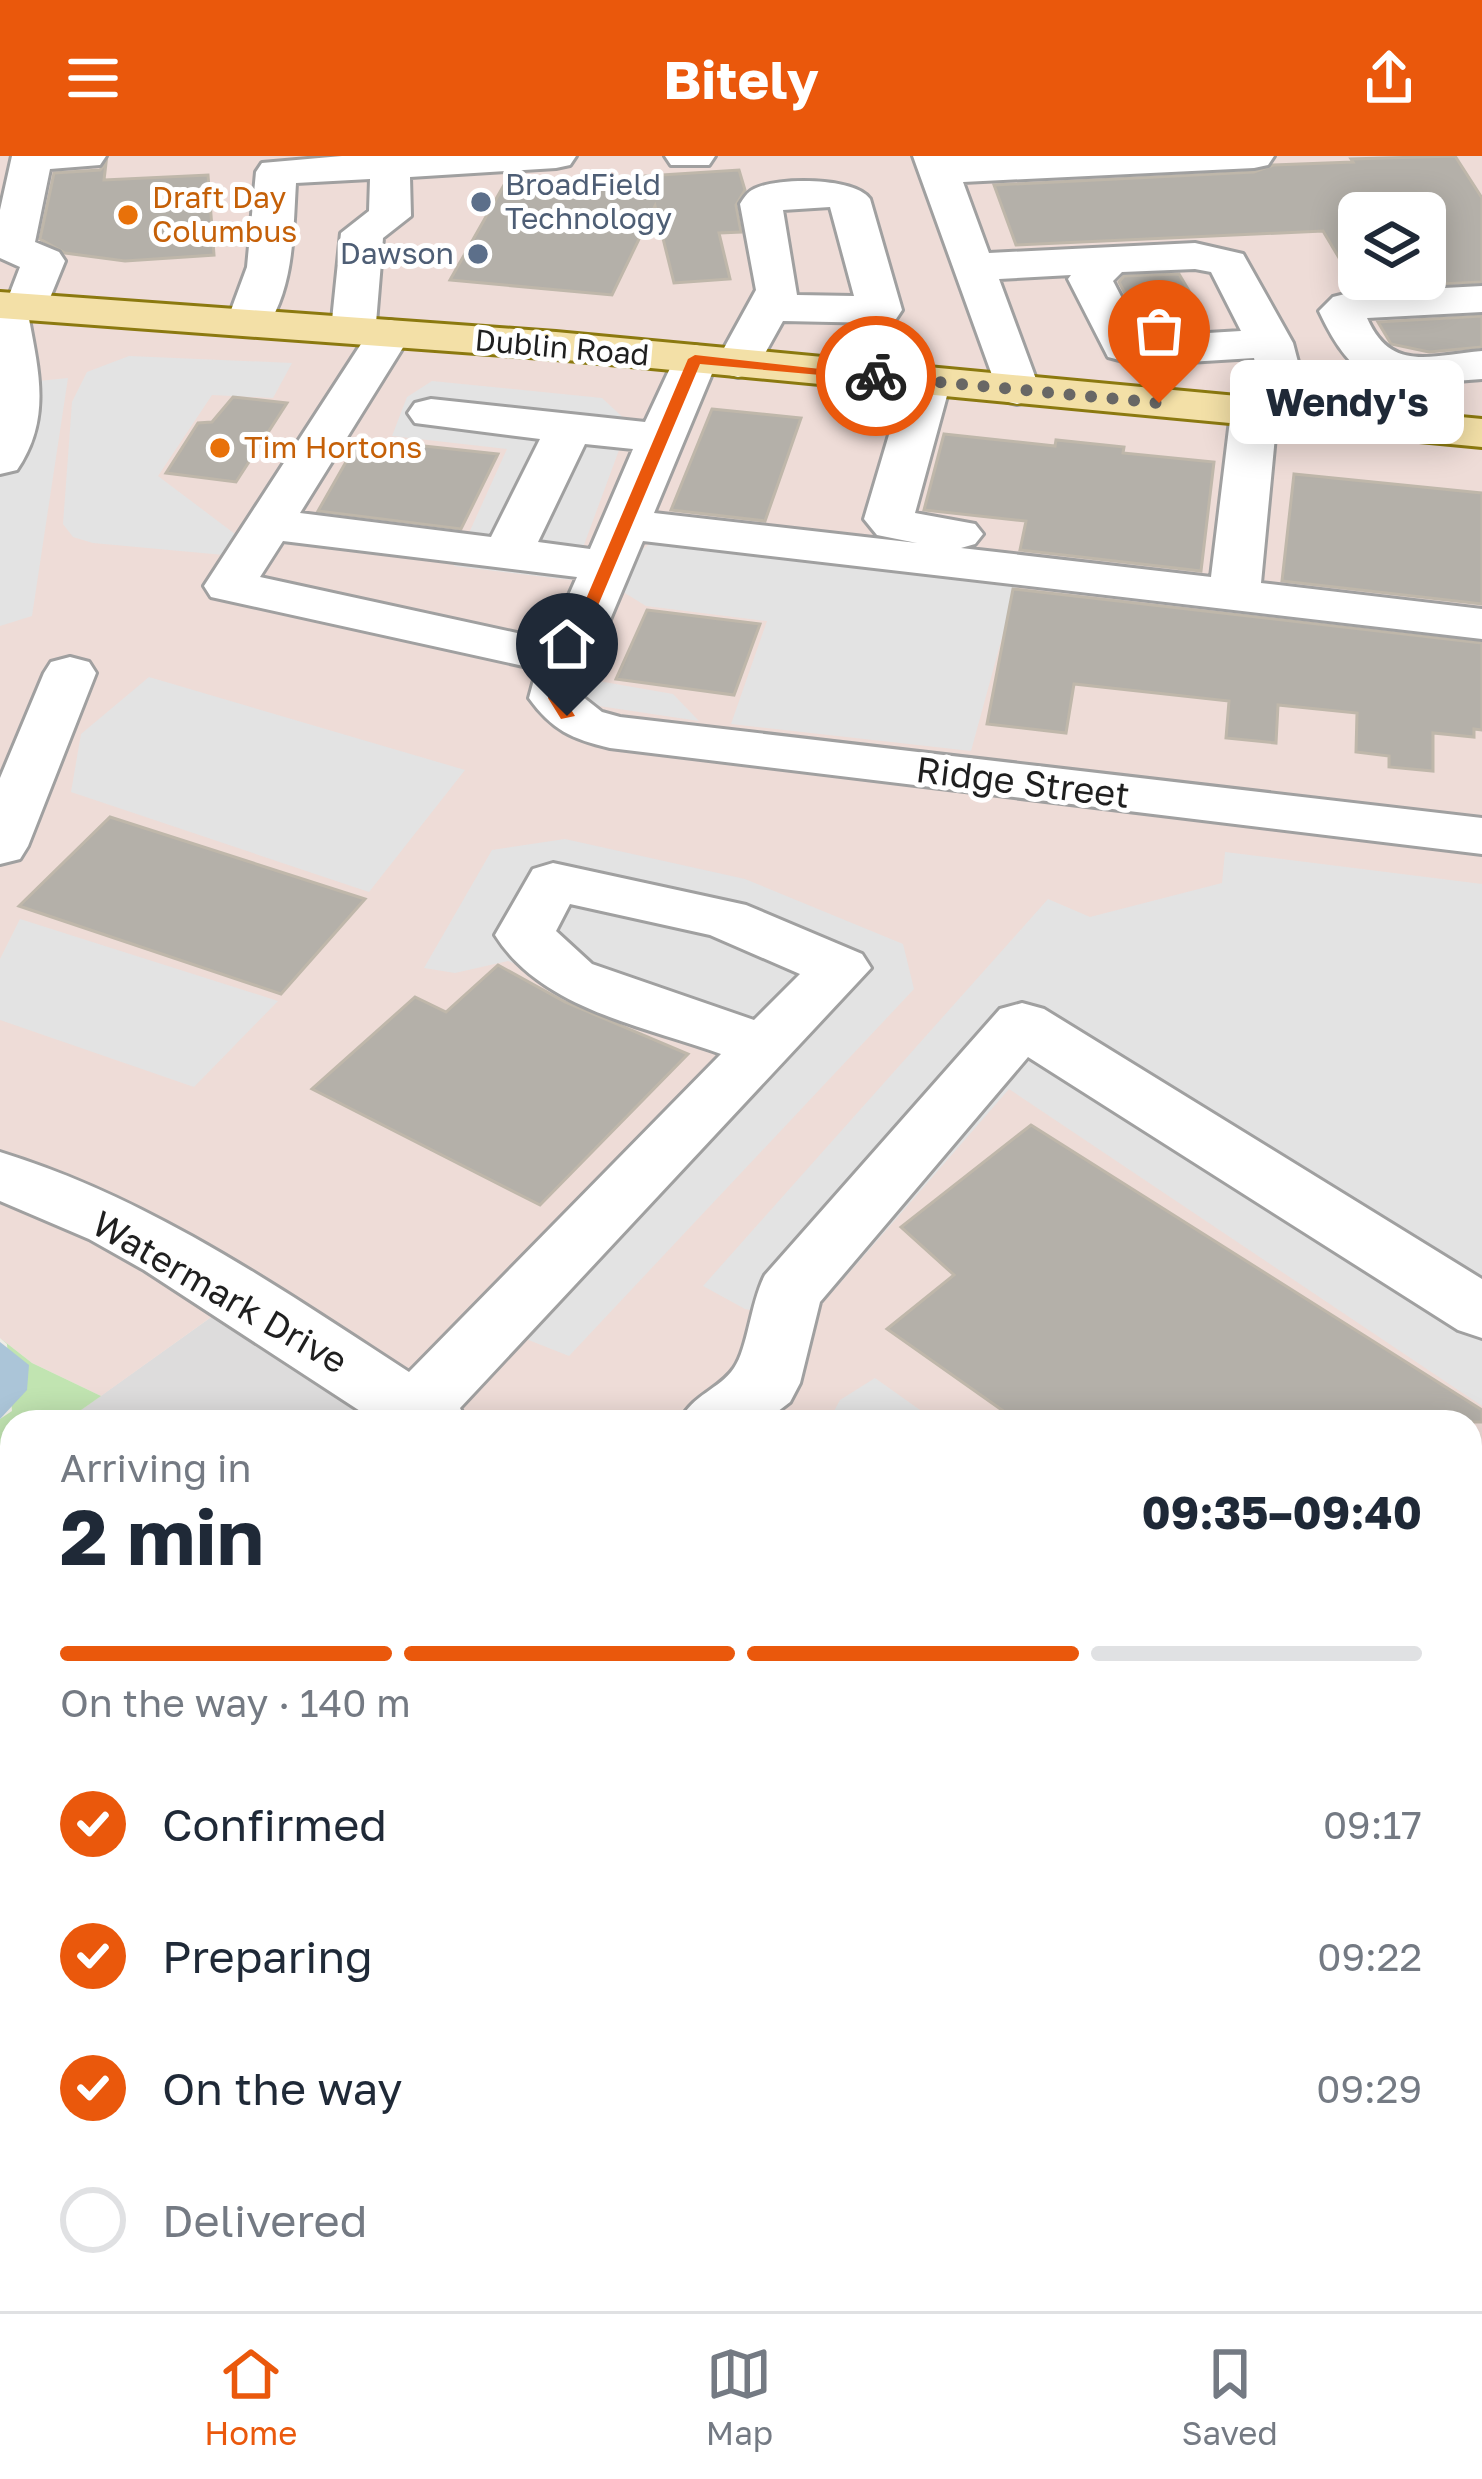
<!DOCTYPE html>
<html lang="en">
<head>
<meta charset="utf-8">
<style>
	:root { --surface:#fff; --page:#f2f2f3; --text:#1f2937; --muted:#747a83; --line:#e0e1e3; --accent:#ea580c }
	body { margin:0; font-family:"Golos Text",sans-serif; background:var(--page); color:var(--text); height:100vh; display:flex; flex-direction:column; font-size:45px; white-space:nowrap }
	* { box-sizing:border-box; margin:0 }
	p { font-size:39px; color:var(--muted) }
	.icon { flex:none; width:66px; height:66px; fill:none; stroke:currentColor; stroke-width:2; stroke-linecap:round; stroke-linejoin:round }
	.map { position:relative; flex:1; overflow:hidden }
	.drawer { position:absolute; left:0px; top:1254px; width:1482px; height:903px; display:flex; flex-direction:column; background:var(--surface); border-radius:36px 36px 0 0; box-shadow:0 6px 30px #0003 }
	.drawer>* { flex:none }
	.fabs { position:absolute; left:1338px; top:36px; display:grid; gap:24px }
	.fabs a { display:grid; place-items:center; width:108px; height:108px; border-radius:18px; background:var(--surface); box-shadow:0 6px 30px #0003; font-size:60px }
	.pin { position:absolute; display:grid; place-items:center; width:102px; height:102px; color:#fff; margin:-123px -51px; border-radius:50% 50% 50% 0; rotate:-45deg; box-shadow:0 0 12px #0007 }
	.pin .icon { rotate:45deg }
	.courier { position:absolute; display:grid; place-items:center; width:120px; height:120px; margin:-60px; border:9px solid #ea580c; border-radius:50%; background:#fff; color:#222; box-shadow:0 3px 15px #0007 }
	.bubble { position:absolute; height:84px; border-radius:18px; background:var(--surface); box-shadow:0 6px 30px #0003; font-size:39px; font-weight:700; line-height:84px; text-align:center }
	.head em { font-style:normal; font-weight:700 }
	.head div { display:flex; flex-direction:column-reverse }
	.head { display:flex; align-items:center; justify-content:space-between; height:204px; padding:0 60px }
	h1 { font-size:78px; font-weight:700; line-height:90px }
	.bar { display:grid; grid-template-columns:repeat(4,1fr); gap:18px 12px; align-content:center; height:144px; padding:0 60px }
	.bar i { height:15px; border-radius:9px; background:var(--line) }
	.bar .selected { background:var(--accent) }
	.bar p { grid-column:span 4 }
	ol { padding:0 60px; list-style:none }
	li { display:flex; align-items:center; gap:36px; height:132px }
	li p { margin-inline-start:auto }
	li .icon { padding:12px; border-radius:50%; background:var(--accent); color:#fff; stroke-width:4 }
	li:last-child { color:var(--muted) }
	li i { width:66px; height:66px; border:6px solid var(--line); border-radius:50% }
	header { display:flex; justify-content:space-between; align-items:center; height:156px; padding:0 60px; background:var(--accent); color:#fff; font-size:54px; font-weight:700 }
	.tabs { display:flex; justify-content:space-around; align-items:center; height:168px; border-top:3px solid var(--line); background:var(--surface); font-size:33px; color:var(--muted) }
	.tabs a { display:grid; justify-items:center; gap:6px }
	.tabs .selected { color:var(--accent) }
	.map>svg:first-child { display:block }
	.residential { fill:#dddcdc }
	.commercial { fill:#eedcd7; fill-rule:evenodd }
	.grass { fill:#c1e4b1 }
	.parking { fill:#e3e3e3 }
	.water { fill:#abc5d8 }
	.building { fill:#b4b0a9; stroke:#bfb7aa; stroke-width:3; fill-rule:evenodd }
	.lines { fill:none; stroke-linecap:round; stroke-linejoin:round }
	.minor-casing { stroke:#a0a0a0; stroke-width:6 }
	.major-casing { stroke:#8b790f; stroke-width:6 }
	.minor { fill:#fff; fill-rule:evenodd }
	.major { fill:#f3e0a7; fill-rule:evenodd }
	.route { fill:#ea580c }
	.done { stroke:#686765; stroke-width:12; stroke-dasharray:0 21.6 }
	.service-dot { fill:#5c6f8a; stroke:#fff; stroke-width:4.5 }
	.food-dot { fill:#e8710a; stroke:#fff; stroke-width:4.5 }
	.labels { text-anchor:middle; stroke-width:10; stroke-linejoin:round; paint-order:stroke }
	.far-service-label { font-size:30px; fill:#4e5e75; stroke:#fff; text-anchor:start }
	.far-food-label { font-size:30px; fill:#c56008; stroke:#fff; text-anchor:start }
	.far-street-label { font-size:30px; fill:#1f1f1f; stroke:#fff }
	.street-label { font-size:36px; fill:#1f1f1f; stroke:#fff }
</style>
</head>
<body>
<header><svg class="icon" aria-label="menu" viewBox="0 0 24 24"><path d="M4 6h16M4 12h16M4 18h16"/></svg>Bitely<svg class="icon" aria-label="share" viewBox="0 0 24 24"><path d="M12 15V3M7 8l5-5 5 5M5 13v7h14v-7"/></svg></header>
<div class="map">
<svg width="1482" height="2155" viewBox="0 0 1482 2155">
	<rect width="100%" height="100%" fill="#efede6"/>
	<path class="residential" d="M242,1139L423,1266H64Z
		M12,1303V2145H1470L1482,2155H0V1312Z"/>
	<path class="commercial" d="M0,0H1482V2118L1470,2109V1266H423L242,1139L101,1240L32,1207L0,1182ZM1359,57H1425V123H1359Z"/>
	<path class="grass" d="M0,1182L32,1207L101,1240L64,1266H12V1303L0,1312V1263L12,1255L7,1188Z"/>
	<path class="parking" d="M129,200L292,207L273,242L212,239L158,320L235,378L224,399L93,387L73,381L63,368L72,246L87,216Z
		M68,222L32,460L0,470V229Z
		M432,225L602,242L629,267L571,424L454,410L507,293L392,280L407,241Z
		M653,385L1018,423L971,595L731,568L767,465L646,450L620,434L638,397Z
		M149,521L465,614L369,736L71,636L81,578Z
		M581,522L673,538L699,565L572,546Z
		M565,683L745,723L903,788L914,833L569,1200L526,1183L736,900L508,805L455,817L424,812L492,694Z
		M1225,696L1482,728V1250L1009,933L808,1164L745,1153L703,1130L1048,743L1090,761L1222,727Z
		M20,763L278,845L194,931L0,864V803Z
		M875,1222L937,1266H828L840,1244Z
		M1482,1560V1869L1470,1860V1571Z"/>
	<path class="water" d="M0,1186L29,1209L27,1234L0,1263Z"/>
	<path class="building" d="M1455,0L1482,42V126L1357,132L1323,75L1016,89L994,29L1254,16L1273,9L1353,6L1351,3ZM1359,57H1425V123H1359Z
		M106,7L104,24L208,19L214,99L125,105L65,97L40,83L54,17L100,14Z
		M739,14L745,34L736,49L741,76L719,77L730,123L674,127L655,50L612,139L450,124L504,29Z
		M1179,118L1204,160H1197L1204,173L1145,176L1119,126L1124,120Z
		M1482,160V191L1429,196L1391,188L1378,166Z
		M233,241L287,247L236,326L166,317L198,267L212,266Z
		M712,253L801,262L765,365L671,354Z
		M944,278L1055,290L1056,284L1124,291L1123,297L1214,306L1201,415L1020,394L1026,365L924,354Z
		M359,283L498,298L461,373L318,355Z
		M1294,318L1482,337V448L1282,425Z
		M1013,433L1482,487V574L1474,573V581L1433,577V615L1389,611V600L1356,596L1357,557L1278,549L1276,587L1226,582L1229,545L1074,528L1066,577L987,568Z
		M647,454L760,468L734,539L616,523Z
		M110,661L365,743L281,838L19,750Z
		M498,809L565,846L688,898L540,1049L312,933L415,841L446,856Z
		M1031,969L1482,1254V1266H1019L887,1173L954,1119L901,1071Z"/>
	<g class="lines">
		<defs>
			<path id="minor" d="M12,0H106L100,9L50,13L35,86L59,96L65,105L43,159L29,163C39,217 51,264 17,314L0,318V137H10L20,111L0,102V54Z
				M342,0H576L570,9L556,12L410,21L411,60L383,82L376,167L390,164L406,168L412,177L300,357L491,381L540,283L415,267L408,257L415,247L431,243L645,266L679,193L695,189L711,193L718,203L756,134L740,48C744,42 747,36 754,33C777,21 855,21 870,43L902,154L896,163L880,167L783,165L754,217L738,221L722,217L716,208L654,357L917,387L877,379L864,363L905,225L912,215L928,211L944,215L951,225L915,357L975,368L983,378L975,388L961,392L1211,421L1231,256L1238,246L1263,244L1254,202L1139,209L1108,201L1068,123L1071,119L999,123L1040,234L1033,244L1017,248L1001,244L913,0H1274L1268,9L1254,12L963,26L989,97L1195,87L1243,98L1293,187L1312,259L1305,269L1289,273L1276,270L1261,427L1482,453V483L643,385L585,523L583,541L602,556L620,561L1482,662V698L610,592C572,583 552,574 529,542L537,513L211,441L204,430L363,185L337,183L331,174L341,77L369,55L370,23L296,27C293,77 294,132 265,174L249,178L233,174L227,165L247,111L256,16L262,7ZM830,51L854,140L797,139L783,54ZM1195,113L1211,116L1241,175L1142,181L1113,125L1122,116ZM585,288L633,293L590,393L538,386ZM283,385L577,421L549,484L260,421Z
				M665,0H715L709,9H671Z
				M1482,130V156L1367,162C1391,217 1431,199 1482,195V223C1394,229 1361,245 1319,155L1333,141L1349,137Z
				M70,501L89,506L96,517L28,690L20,703L0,708V622L44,517L51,506Z
				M553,707L746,749L862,798L871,812L460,1252L467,1266H377L144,1114L89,1083L0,1045V996C150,1042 278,1131 409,1216L721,898C644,870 541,853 495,779L533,713ZM570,748L710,779L800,818L754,864L592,808L556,775Z
				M1022,847L1044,853L1482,1123V1182L1458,1174L1028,901L820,1146L800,1227L790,1246L764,1266H679C694,1237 719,1234 734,1212C748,1192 751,1145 765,1119L1000,853Z
				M1482,1348V1416L1470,1420V1352Z
				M12,1722V1803L0,1807V1727Z
				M1470,2082L1482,2087V2155H1436L1432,2145H1470Z
				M690,2145H788L792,2155H694Z
				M1017,2145H1115L1119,2155H1021Z"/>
			<path id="major" d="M0,136L556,176L1482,263V291L556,203L0,162Z"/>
		</defs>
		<use href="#minor" class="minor-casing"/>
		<use href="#major" class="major-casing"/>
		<use href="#minor" class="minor"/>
		<use href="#major" class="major"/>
	</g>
	<path class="route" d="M695,199L883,220L876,224L700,208L567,523L564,542L575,560L561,563L548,542L552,523L688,203Z"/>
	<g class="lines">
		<path class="done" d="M876,220L1159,247"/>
	</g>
	<g class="service-dot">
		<circle cx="481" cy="46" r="12"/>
		<circle cx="478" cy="98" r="12"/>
	</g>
	<g class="food-dot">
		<circle cx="128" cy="59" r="12"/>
		<circle cx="220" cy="292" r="12"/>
	</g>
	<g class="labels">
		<g class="far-service-label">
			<text x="505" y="39">BroadField<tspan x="505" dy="34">Technology</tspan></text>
			<text x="454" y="108" text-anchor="end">Dawson</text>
		</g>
		<g class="far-food-label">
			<text x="152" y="52">Draft Day<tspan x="152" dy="34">Columbus</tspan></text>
			<text x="244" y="302">Tim Hortons</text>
		</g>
		<g class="far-street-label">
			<text transform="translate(562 192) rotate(5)" y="10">Dublin Road</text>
		</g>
		<g class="street-label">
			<text transform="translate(1023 626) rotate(7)" y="13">Ridge Street</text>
			<text transform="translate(220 1136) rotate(30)" y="13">Watermark Drive</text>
		</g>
	</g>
</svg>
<div class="fabs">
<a><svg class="icon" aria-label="layers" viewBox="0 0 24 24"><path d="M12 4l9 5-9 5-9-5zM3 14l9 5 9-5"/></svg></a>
</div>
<div class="pin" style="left:1159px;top:247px;background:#ea580c"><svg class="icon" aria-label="bag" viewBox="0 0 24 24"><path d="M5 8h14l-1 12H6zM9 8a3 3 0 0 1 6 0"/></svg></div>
<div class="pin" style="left:567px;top:560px;background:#1f2937"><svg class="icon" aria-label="home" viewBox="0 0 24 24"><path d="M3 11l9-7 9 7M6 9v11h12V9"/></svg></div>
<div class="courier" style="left:876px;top:220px"><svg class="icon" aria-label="bike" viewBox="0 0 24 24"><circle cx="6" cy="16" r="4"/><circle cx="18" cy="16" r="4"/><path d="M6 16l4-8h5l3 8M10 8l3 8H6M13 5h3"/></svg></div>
<div class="bubble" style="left:1230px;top:204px;width:234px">Wendy's</div>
<section class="drawer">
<div class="head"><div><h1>2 min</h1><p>Arriving in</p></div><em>09:35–09:40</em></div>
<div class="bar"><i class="selected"></i><i class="selected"></i><i class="selected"></i><i></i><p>On the way · 140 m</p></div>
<ol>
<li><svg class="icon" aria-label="check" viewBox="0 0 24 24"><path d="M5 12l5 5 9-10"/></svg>Confirmed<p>09:17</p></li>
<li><svg class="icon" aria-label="check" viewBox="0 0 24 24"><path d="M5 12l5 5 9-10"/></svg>Preparing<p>09:22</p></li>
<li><svg class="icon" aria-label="check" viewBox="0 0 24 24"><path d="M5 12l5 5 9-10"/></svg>On the way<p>09:29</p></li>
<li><i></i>Delivered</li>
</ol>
</section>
</div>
<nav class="tabs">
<a class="selected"><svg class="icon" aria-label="home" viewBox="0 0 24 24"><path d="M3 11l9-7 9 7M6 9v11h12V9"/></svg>Home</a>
<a><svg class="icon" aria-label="map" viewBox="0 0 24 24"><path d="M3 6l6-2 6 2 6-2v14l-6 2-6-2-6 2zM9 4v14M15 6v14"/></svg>Map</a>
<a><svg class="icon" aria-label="saved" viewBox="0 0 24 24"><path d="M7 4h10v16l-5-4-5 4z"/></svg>Saved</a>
</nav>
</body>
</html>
